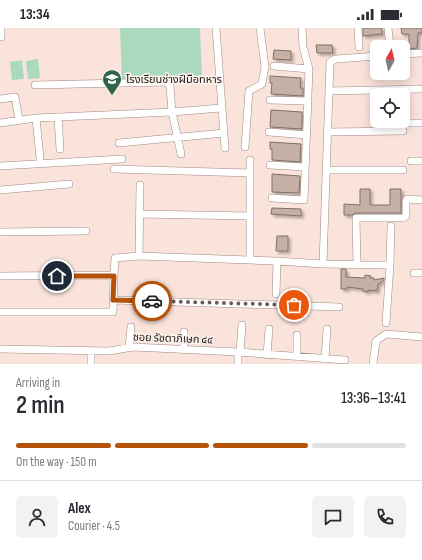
<!DOCTYPE html>
<html lang="en">
<head>
<meta charset="utf-8">
<style>
	:root { --surface:#fff; --page:#f2f2f3; --text:#2b2b33; --muted:#7c7c81; --line:#e1e1e2; --accent:#b45309 }
	body { margin:0; font-family:"Sofia Sans Condensed","Noto Sans Thai",sans-serif; background:var(--page); color:var(--text); height:100vh; display:flex; flex-direction:column; font-size:15px; white-space:nowrap }
	* { box-sizing:border-box; margin:0 }
	p { font-size:13px; color:var(--muted) }
	.icon { flex:none; width:22px; height:22px; fill:none; stroke:currentColor; stroke-width:2; stroke-linecap:round; stroke-linejoin:round }
	.map { position:relative; height:336px; overflow:hidden }
	.drawer { display:flex; flex-direction:column; background:var(--surface); flex:1 }
	.drawer>* { flex:none }
	.needle { width:26px; rotate:8deg }
	.tools { position:absolute; left:370px; top:12px; display:grid; gap:8px }
	.tools a { display:grid; place-items:center; width:40px; height:40px; border-radius:6px; background:var(--surface); box-shadow:0 2px 10px #0003; font-size:20px }
	.pin { position:absolute; display:grid; place-items:center; width:34px; height:34px; color:#fff; margin:-17px; border:2px solid #fff; border-radius:50%; box-shadow:0 1px 4px #0007 }
	.courier { position:absolute; display:grid; place-items:center; width:40px; height:40px; margin:-20px; border:3px solid #b45309; border-radius:50%; background:#fff; color:#222; box-shadow:0 1px 5px #0007 }
	.head em { font-style:normal; font-weight:600 }
	.head div { display:flex; flex-direction:column-reverse }
	.head { display:flex; align-items:center; justify-content:space-between; height:68px; padding:0 16px }
	h1 { font-size:26px; font-weight:600; line-height:30px }
	.bar { display:grid; grid-template-columns:repeat(4,1fr); gap:6px 4px; align-content:center; height:48px; padding:0 16px }
	.bar i { height:5px; border-radius:3px; background:var(--line) }
	.bar .on { background:var(--accent) }
	.bar p { grid-column:span 4 }
	.line { display:flex; align-items:center; gap:10px; padding:0 16px; border-top:1px solid var(--line) }
	.line div { flex:1 }
	.round { display:grid; place-items:center; flex:none; width:42px; height:42px; border-radius:6px; background:var(--page) }
	.status { display:flex; justify-content:space-between; align-items:center; height:28px; padding:0 20px; background:var(--surface); direction:ltr }
	.status svg { height:11px; fill:currentColor }
	.map>svg:first-child { display:block }
	.green { fill:#abd9c0 }
	.building { fill:#c5b0a7; stroke:#826e66; filter:url(#shadow) }
	.lines { fill:none; stroke-linecap:round; stroke-linejoin:round }
	.minor-casing { stroke:#9f8a81; stroke-width:8 }
	.minor { stroke:#fff; stroke-width:7 }
	.done { stroke:#6b5e59; stroke-width:4; stroke-dasharray:0 7.2 }
	.route { stroke:#b45309; stroke-width:5 }
	.labels { text-anchor:middle; stroke-width:3; stroke-linejoin:round; paint-order:stroke }
	.poi-label { font-size:11px; fill:#1e1713; stroke:#fdf4f0; text-anchor:start }
	.street-label { font-size:11px; fill:#1e1713; stroke:#fdf4f0 }
</style>
</head>
<body>
<div class="status"><b>13:34</b><svg viewBox="0 0 49 12"><path d="M0 12V9h3v3zM5 12V6h3v6zM10 12V3h3v9zM15 12V0h3v12zM26 1h20v11H26zM47 4h2v5h-2z"/></svg></div>
<div class="map">
<svg width="422" height="336" viewBox="0 0 422 336">
	<defs>
		<filter id="shadow"><feDropShadow dx="2.5" dy="2.5" stdDeviation="1" flood-color="#0004"/></filter>
	</defs>
	<rect width="100%" height="100%" fill="#fae3da"/>
	<path class="green" d="M120,0H200L202,50L122,53Z
		M38,31L40,50L28,51L26,33Z
		M22,32L24,51L12,52L10,34Z"/>
	<path class="building" d="M363,0H382V6L363,8Z
		M401,0H422V5H418L417,20L409,21V6H402Z
		M316,17H332L333,25H317Z
		M274,22L291,23V32L273,31Z
		M270,48L301,50L300,60H303V68L271,66L272,55H270Z
		M271,82L302,84V101L270,99Z
		M270,114L301,116L300,134L272,132V121H270Z
		M272,146L300,148L299,165L272,164Z
		M360,161H370V177H390V161H401V185H356L352,187H344V176L360,177Z
		M272,180L301,181V188L271,186Z
		M277,208H288V223H276Z
		M341,241H346V249L365,250V247L371,248L370,250H374V252L384,250V252L378,256L377,263L368,262V264L363,263V261L347,259V261H341Z"/>
	<g class="lines">
		<defs>
			<path id="minor" d="M1,0V9
				M216,0L225,120
				M358,0L359,19
				M388,0L390,17
				M403,26L422,25
				M274,38L309,41
				M35,57L166,54L170,58L172,84L181,126
				M329,63L422,61
				M0,71L15,69L19,92
				M270,72L308,73
				M58,89L60,121
				M36,90L40,130
				M0,95L36,90L172,84L221,80
				M409,95H422
				M269,104L307,107
				M328,104L403,103
				M119,115L224,105
				M245,119L249,63L262,56L265,39L260,0
				M411,133H422
				M270,137L305,139
				M0,138L122,131
				M114,141L250,145
				M326,142H403
				M0,162L69,156
				M272,170L304,172L309,41L303,19L302,0
				M140,186L250,188
				M0,204L86,203
				M139,228L140,157
				M250,232V132
				M323,236L330,34L336,31L377,28
				M357,236L356,190H403L406,188V173L407,171L422,172
				M414,245H422
				M0,248L114,247
				M276,266L277,233
				M113,272L339,279
				M0,284H113L114,247L115,230L139,228L277,233L323,236L390,237
				M386,295L390,237L391,198
				M129,319L131,299
				M0,321L109,323L133,319L238,324L345,332
				M184,321V304
				M91,323V336
				M240,324L242,297
				M267,327L269,301
				M297,329V307
				M325,331L327,301
				M238,336V324
				M373,336L376,313L386,306L422,309"/>
		</defs>
		<use href="#minor" class="minor-casing"/>
		<use href="#minor" class="minor"/>
	</g>
	<g class="lines">
		<path class="done" d="M152,273L294,277"/>
		<path class="route" d="M57,248H114L113,272L152,273"/>
	</g>
	<defs>
		<symbol id="university-pin" viewBox="-11 -11 22 30"><path d="M0 17L-7.5 6A9.5 9.5 0 1 1 7.5 6Z" fill="#306448" stroke="#fdf4f0"/><path d="M0-5L7-2L0 1L-7-2ZM-4 1L0 2.5L4 1V4Q0 6-4 4Z" fill="#fff"/></symbol>
	</defs>
	<g fill-rule="evenodd">
		<use href="#university-pin" x="101" y="40" width="22" height="30"/>
	</g>
	<g class="labels">
		<g class="poi-label">
			<text x="126" y="55">โรงเรียนช่างฝีมือทหาร</text>
		</g>
		<g class="street-label">
			<text transform="translate(173 310) rotate(2)" y="4">ซอย รัชดาภิเษก ๔๔</text>
		</g>
	</g>
</svg>
<div class="tools">
<a><svg class="needle" viewBox="-14 -14 28 28"><path d="M0-13l5 13h-10z" fill="#e53935"/><path d="M0 13l5-13h-10z" fill="#7c7c81"/></svg></a>
<a><svg class="icon" aria-label="locate" viewBox="0 0 24 24"><circle cx="12" cy="12" r="6"/><path d="M12 2v4M12 18v4M2 12h4M18 12h4"/></svg></a>
</div>
<div class="pin" style="left:294px;top:277px;background:#ea580c"><svg class="icon" aria-label="bag" viewBox="0 0 24 24"><path d="M5 8h14l-1 12H6zM9 8a3 3 0 0 1 6 0"/></svg></div>
<div class="pin" style="left:57px;top:248px;background:#1f2937"><svg class="icon" aria-label="home" viewBox="0 0 24 24"><path d="M3 11l9-7 9 7M6 9v11h12V9"/></svg></div>
<div class="courier" style="left:152px;top:273px"><svg class="icon" aria-label="car" viewBox="0 0 24 24"><path d="M5 17H2v-5l4-1 3-4h7l3 4 3 1v5h-3M9 17h6M6 11h13"/><circle cx="7" cy="17" r="2"/><circle cx="17" cy="17" r="2"/></svg></div>
</div>
<section class="drawer">
<div class="head"><div><h1>2 min</h1><p>Arriving in</p></div><em>13:36–13:41</em></div>
<div class="bar"><i class="on"></i><i class="on"></i><i class="on"></i><i></i><p>On the way · 150 m</p></div>
<div class="line" style="height:72px"><a class="round"><svg class="icon" aria-label="person" viewBox="0 0 24 24"><circle cx="12" cy="8" r="4"/><path d="M4 21q1-7 8-7t8 7"/></svg></a><div><b>Alex</b><p>Courier · 4.5</p></div><a class="round"><svg class="icon" aria-label="chat" viewBox="0 0 24 24"><path d="M4 5h16v11H9l-5 4z"/></svg></a><a class="round"><svg class="icon" aria-label="phone" viewBox="0 0 24 24"><path d="M5 4h4l2 5-3 2q2 4 5 5l2-3 5 2v4C11 20 4 13 5 4z"/></svg></a></div>
</section>
</body>
</html>
